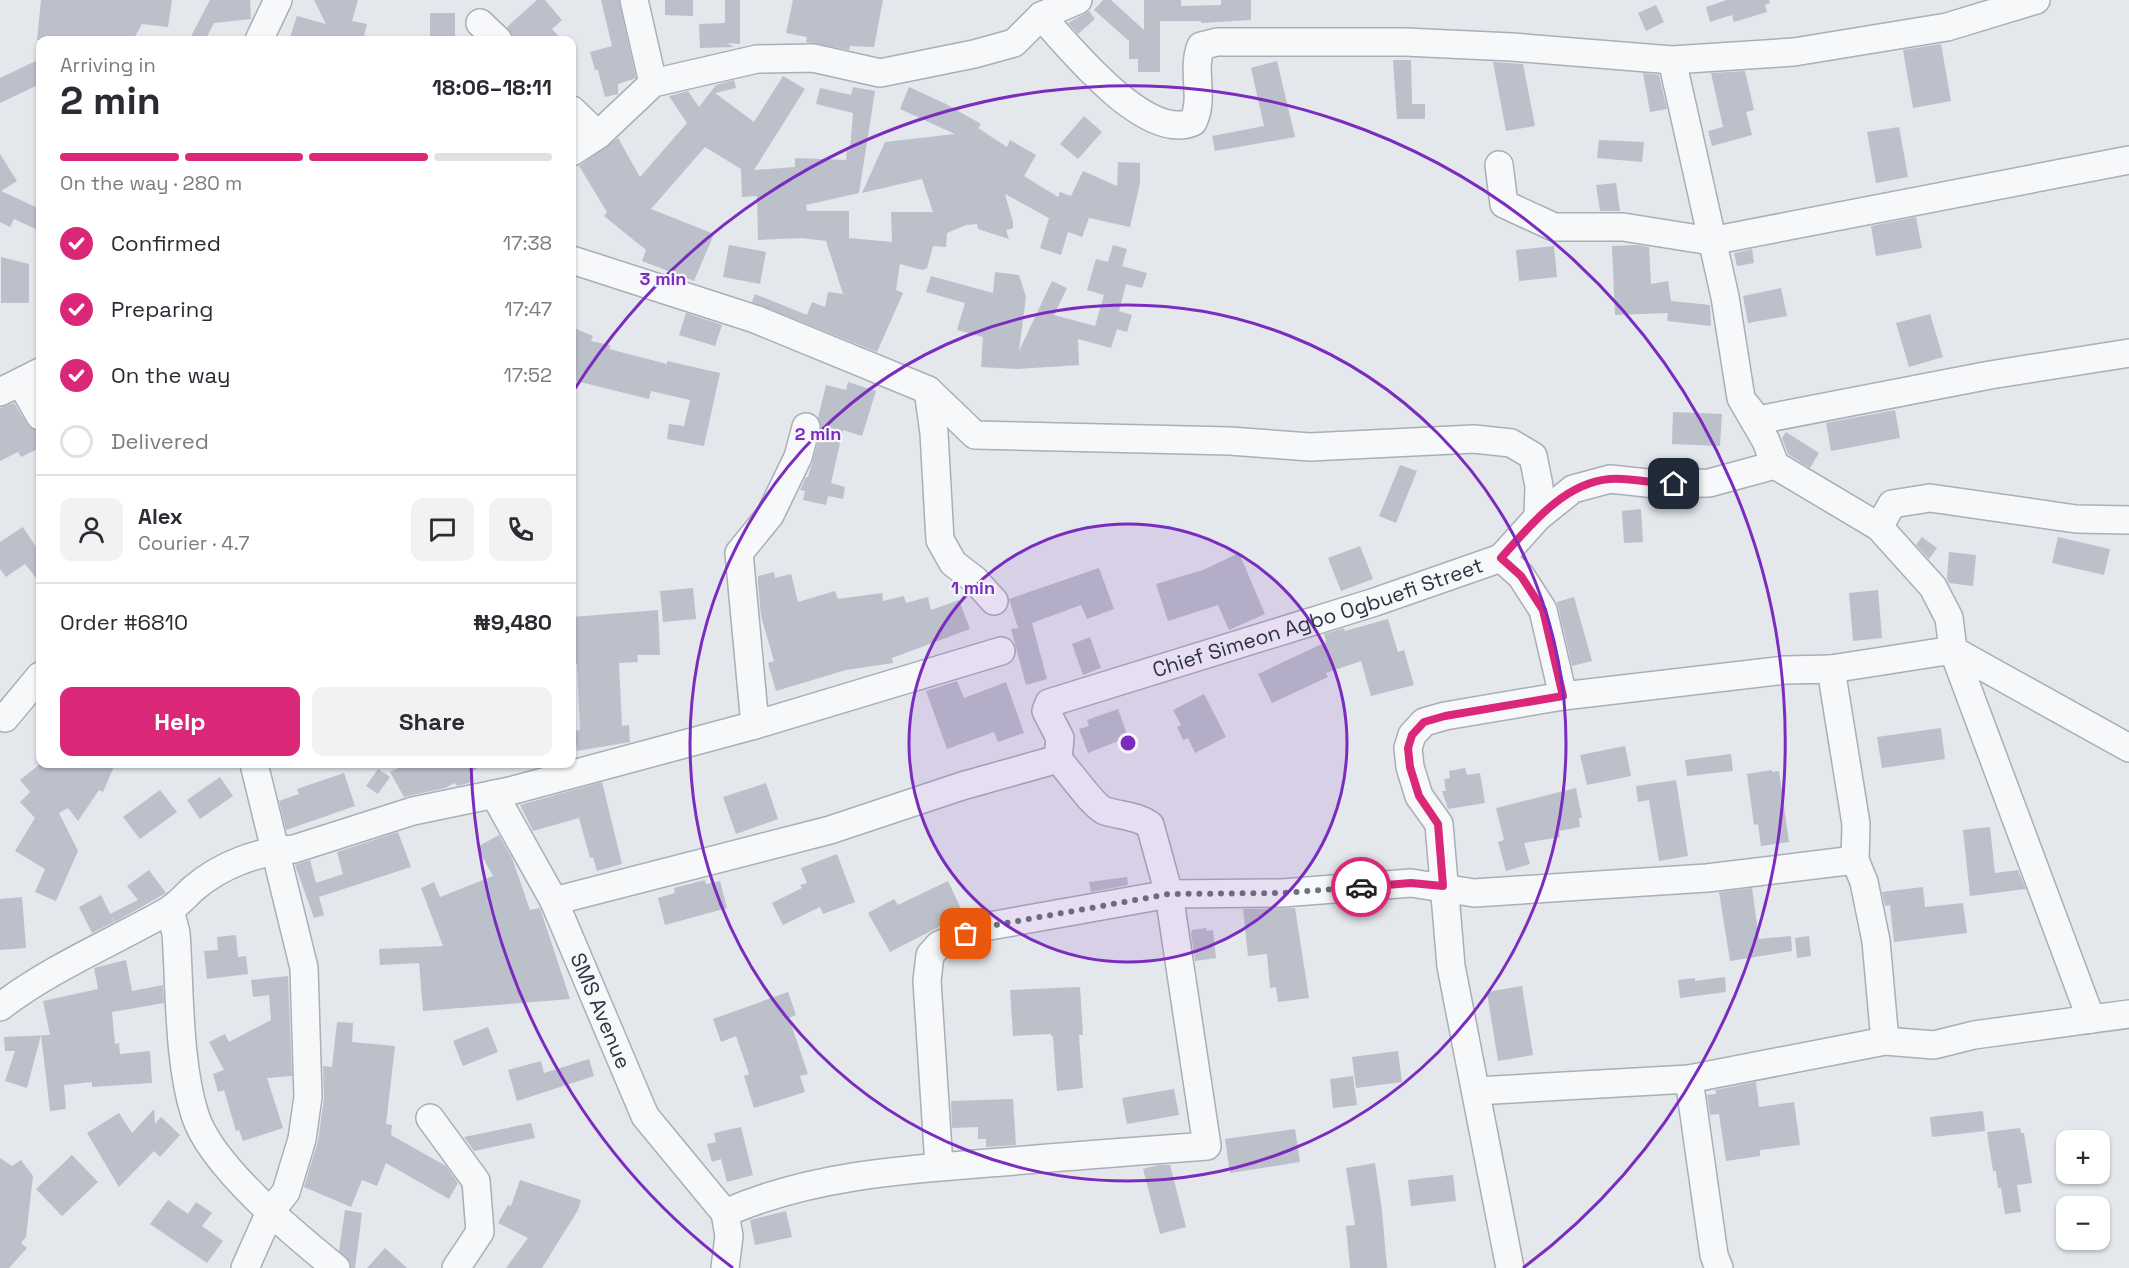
<!DOCTYPE html>
<html lang="en">
<head>
<meta charset="utf-8">
<style>
	:root { --surface:#fff; --page:#f2f2f3; --text:#2b2b33; --muted:#7c7c81; --line:#e1e1e2; --accent:#db2777 }
	body { margin:0; font-family:"Space Grotesk",sans-serif; background:var(--page); color:var(--text); height:100vh; display:flex; flex-direction:column; font-size:22px; white-space:nowrap }
	* { box-sizing:border-box; margin:0 }
	p { font-size:20px; color:var(--muted) }
	.icon { flex:none; width:33px; height:33px; fill:none; stroke:currentColor; stroke-width:2; stroke-linecap:round; stroke-linejoin:round }
	.map { position:relative; flex:1; overflow:hidden }
	.details { position:absolute; left:36px; top:36px; width:540px; height:732px; display:flex; flex-direction:column; background:var(--surface); border-radius:12px; box-shadow:0 2px 4px #0004 }
	.details>* { flex:none }
	.controls { position:absolute; left:2056px; top:1130px; display:grid; gap:12px }
	.controls a { display:grid; place-items:center; width:54px; height:54px; border-radius:12px; background:var(--surface); box-shadow:0 2px 4px #0004; font-size:30px }
	.pin { position:absolute; display:grid; place-items:center; width:51px; height:51px; color:#fff; margin:-26px; border-radius:12px; box-shadow:0 3px 9px #0006 }
	.courier { position:absolute; display:grid; place-items:center; width:60px; height:60px; margin:-30px; border:4px solid #db2777; border-radius:50%; background:#fff; color:#222; box-shadow:0 2px 8px #0007 }
	.summary em { font-style:normal; font-weight:700 }
	.summary div { display:flex; flex-direction:column-reverse }
	.summary { display:flex; align-items:center; justify-content:space-between; height:102px; padding:0 24px }
	h1 { font-size:39px; font-weight:700; line-height:45px }
	.bar { display:grid; grid-template-columns:repeat(4,1fr); gap:9px 6px; align-content:center; height:72px; padding:0 24px }
	.bar i { height:8px; border-radius:4px; background:var(--line) }
	.bar .current { background:var(--accent) }
	.bar p { grid-column:span 4 }
	.line { display:flex; align-items:center; gap:15px; padding:0 24px; border-top:2px solid var(--line) }
	.line div { flex:1 }
	.round { display:grid; place-items:center; flex:none; width:63px; height:63px; border-radius:12px; background:var(--page) }
	ol { padding:0 24px; list-style:none }
	li { display:flex; align-items:center; gap:18px; height:66px }
	li p { margin-inline-start:auto }
	li .icon { padding:6px; border-radius:50%; background:var(--accent); color:#fff; stroke-width:4 }
	li:last-child { color:var(--muted) }
	li i { width:33px; height:33px; border:3px solid var(--line); border-radius:50% }
	.cta { display:flex; gap:12px; margin-top:auto; padding:12px 24px }
	.cta a { flex:1; height:69px; border-radius:12px; background:var(--accent); color:#fff; font-size:24px; font-weight:700; line-height:69px; text-align:center }
	.cta a+a { background:var(--page); color:var(--text) }
	.map>svg:first-child { display:block }
	.building { fill:#bbc0ca }
	.lines { fill:none; stroke-linecap:round; stroke-linejoin:round }
	.minor-casing { stroke:#a9aeb7; stroke-width:30 }
	.minor { stroke:#f7f8fa; stroke-width:27 }
	.done { stroke:#6c737f; stroke-width:6; stroke-dasharray:0 10.8 }
	.route { stroke:#db2777; stroke-width:8 }
	.ring { fill:none; stroke:#7b2cbf; stroke-width:3 }
	.labels { text-anchor:middle; stroke-width:4.5; stroke-linejoin:round; paint-order:stroke }
	.street-label { font-size:21px; fill:#2b3445; stroke:#f4f6f9 }
	.centre { fill:#7b2cbf; stroke:#f4f6f9; stroke-width:3 }
	.ring-label { font-size:18px; text-anchor:middle; font-weight:bold; fill:#7b2cbf; stroke:#f4f6f9; stroke-width:4.5; stroke-linejoin:round; paint-order:stroke }
</style>
</head>
<body>
<div class="map">
<svg width="2129" height="1268" viewBox="0 0 2129 1268">
	<rect width="100%" height="100%" fill="#e4e7ec"/>
	<path class="building" d="M41,0H172L168,27L142,24L133,40H37Z
		M210,0H250L251,19L214,23L205,40H189Z
		M314,0H358L352,21L367,24L364,36L367,37L366,40H289L297,16L326,24Z
		M537,0H545L562,20L552,29L562,40L513,39L507,27Z
		M601,0H619L636,78L618,84V94L605,97L598,70H595L590,52L612,46Z
		M665,0H693V16L665,15Z
		M725,0H740V44L727,43L734,47L700,48L699,24L725,23Z
		M793,0H883L874,47L850,46L849,50L806,42L807,37L786,33Z
		M1103,0H1111L1144,30V0H1181V6L1221,5V0H1251V20L1201,23V21H1160V72H1138V59H1129V41L1094,10Z
		M1727,0H1769L1770,3L1765,5L1767,12L1734,22L1732,15L1710,22L1706,7Z
		M1656,5L1664,22L1646,31L1638,13Z
		M1089,11L1095,19L1078,34L1068,23Z
		M430,13H455V40H430Z
		M1941,44L1951,101L1913,108L1903,50Z
		M40,59V84L0,103V78Z
		M1393,60H1411L1412,104H1425V119H1397Z
		M1277,61L1295,137L1215,151L1212,136L1264,126L1251,68Z
		M1493,62L1523,64L1535,126L1506,131Z
		M1745,71L1754,110L1746,112L1752,135L1712,146L1708,131L1723,127L1711,73Z
		M1643,73L1659,75L1667,109L1650,112Z
		M783,76L805,89L754,170L795,167V158L846,160L847,150L850,151L853,113L816,104L820,88L851,95L853,87L875,91L859,193L806,205L807,211H849V238L892,242L891,212H933L922,179L862,193L885,142L955,134L900,109L909,87L946,104L981,124L978,128L1007,147L1010,140L1036,155L1024,176L1058,197L1060,192L1071,196L1083,171L1117,186L1118,162L1140,163V183L1130,227L1089,218L1082,237L1068,232L1061,255L1040,248L1049,218L1005,194L1013,222V228L1006,230L1009,239L978,229L977,224L966,225L947,233L946,247L933,246L927,268L922,270L900,264L896,290L903,293L877,352L752,302L755,294L807,315L812,302L825,307L828,292L843,294L826,241L801,238L758,240L757,196L742,197L741,169L705,147L651,209L714,234L694,281L642,261L646,250L604,216L607,212L579,166L618,138L640,177L687,123L669,96L688,91L699,107L716,85L734,80L736,88L715,93L754,122Z
		M1084,116L1102,132L1078,159L1060,144Z
		M1899,127L1908,177L1876,183L1867,132Z
		M1599,140L1644,142L1642,162L1597,158Z
		M0,154L17,181L1,191L40,209V231L14,219L10,227L0,222Z
		M1616,183L1620,211H1600L1596,185Z
		M1916,217L1922,248L1876,256L1871,226Z
		M729,245L766,252L760,284L723,277Z
		M1113,245L1127,249L1122,266L1147,273L1142,288L1126,284L1119,311L1132,315L1127,332L1117,329L1111,348L1078,339L1079,365L1017,369L981,367L983,337L957,330L965,303L926,292L931,276L993,293L995,272L1019,275L1026,297L1019,351L1052,281L1067,288L1054,315L1095,326L1104,295L1087,290L1096,259L1108,262Z
		M1637,245L1649,247L1651,284L1668,281L1671,301L1710,305L1711,326L1667,321L1668,313L1615,315L1612,246Z
		M1554,246L1557,277L1519,281L1516,250Z
		M1752,249L1754,263L1737,266L1734,253Z
		M1,257L29,264V303H1Z
		M1781,288L1787,316L1748,323L1743,296Z
		M686,313L722,325L715,346L679,335Z
		M1930,314L1943,357L1909,367L1896,323Z
		M572,327L593,336L591,341L610,345L609,349L667,364V361L720,373L704,446L667,439L669,424L684,426L690,400L651,391L649,399L572,380Z
		M848,382L876,391L862,436L843,430L831,483L845,487L843,499L828,496L826,505L803,500L805,491L800,490L806,477H808L821,431L818,418L826,385L846,390Z
		M14,403L27,424L40,432V448L21,457L18,452L0,461V408Z
		M1895,410L1900,438L1831,451L1826,423Z
		M1673,412L1722,414L1720,446L1672,444Z
		M1786,432L1819,453L1810,468L1788,454L1782,438Z
		M1400,465L1417,471L1396,523L1379,516Z
		M1641,509L1643,542L1624,543L1622,511Z
		M23,527L40,553V583L25,564L6,577L0,569V542Z
		M1922,537L1937,548L1929,559L1916,545Z
		M2058,537L2110,549L2104,575L2052,563Z
		M1360,546L1373,579L1341,591L1328,558Z
		M1949,552L1976,555L1973,586L1949,583L1947,579Z
		M1239,553L1265,614L1229,630L1218,605L1168,621L1156,584L1203,570Z
		M1099,568L1114,609L1087,619L1081,605L1032,623L1047,679L1026,685L1011,629L1018,628L1009,599Z
		M774,572L775,578L791,574L798,602L835,591L838,599L882,593L883,601L904,596L906,603L928,597L931,610L959,600L970,629L892,658L893,663L846,670L776,691L768,663L774,661L761,616L758,583V576Z
		M693,588L696,619L663,622L660,591Z
		M1878,590L1882,638L1853,641L1849,593Z
		M1574,597L1592,661L1572,666L1557,602Z
		M658,610L660,655H637L638,662L619,663L622,726L629,725L630,742L577,751L574,731L580,730L577,664H572V617Z
		M1388,619L1398,652L1404,650L1414,685L1371,696L1361,661L1326,673L1328,677L1272,703L1258,674L1326,642L1324,634L1344,628L1345,631Z
		M1090,637L1101,668L1083,675L1072,644Z
		M957,681L964,698L1006,682L1024,733L998,742L994,732L947,749L926,691Z
		M1204,694L1226,737L1195,753L1188,738L1183,740L1177,727L1181,725L1173,710Z
		M1118,709L1128,737L1088,753L1079,729L1089,726L1087,720Z
		M1941,728L1945,759L1882,768L1877,737Z
		M1625,746L1631,776L1587,785L1580,755Z
		M1731,754L1733,771L1687,776L1685,760Z
		M40,764H115L103,792L99,790L78,821L68,808L59,813L78,851L56,901L35,892L45,869L15,851L35,818L20,802L30,792L20,780Z
		M407,764H483L469,774L473,782L457,786L455,783L445,788L404,797L390,772Z
		M1465,768L1467,775L1480,773L1485,803L1448,809L1442,791H1446L1444,779L1450,778L1449,771Z
		M378,769L390,777L378,794L366,786Z
		M1772,770V772L1779,771L1789,842L1761,846L1758,824L1754,825L1747,774Z
		M344,773L355,806L286,830L279,801L299,794L297,789Z
		M220,777L233,796L200,819L187,800Z
		M1676,780L1688,856L1659,861L1649,800L1638,802L1636,786Z
		M602,782L622,864L597,871L593,857L590,858L579,818L533,831L520,805Z
		M766,783L778,819L736,834L723,797Z
		M1576,788L1582,818H1579L1580,827L1559,831L1560,837L1524,843L1530,864L1506,871L1498,842L1504,840L1496,808Z
		M160,790L177,812L140,839L123,817Z
		M1990,827L1995,873L2018,870L2026,889L1970,896L1963,830Z
		M398,832L411,867L319,897L324,915L314,918L295,865L310,860L316,883L343,874L337,852Z
		M499,835L512,858L530,910L540,908L570,999L423,1011L419,963L380,965L379,949L443,946L421,888L434,882L440,897L493,876L477,847Z
		M837,854L855,902L823,914L820,907L783,925L772,903L802,888L800,885L807,883L801,868Z
		M149,870L166,893L115,922L110,914L138,900L127,886Z
		M1127,877L1128,885L1091,892L1089,882Z
		M705,880L706,884L720,881L727,908L665,925L658,898L675,893L674,888Z
		M948,881L962,911L956,914L958,917L890,952L868,913L894,899L898,905Z
		M1923,887L1925,907L1963,903L1967,933L1894,942L1890,905L1885,906L1882,892Z
		M1752,888L1759,939L1791,936L1792,951L1730,961L1719,892Z
		M101,895L114,922L92,933L79,907Z
		M22,897L26,948L0,950V899Z
		M1295,908L1309,998L1278,1002L1276,987L1270,988L1267,954L1248,956L1243,909Z
		M1206,928L1207,931L1213,930L1216,958L1195,961L1191,933L1192,930Z
		M236,935L238,957L246,956L248,974L207,979L204,951L218,950L217,937Z
		M1809,936L1811,956L1797,958L1795,938Z
		M126,960L132,991L163,985L164,1003L112,1012L115,1044L119,1043L120,1054L150,1051L152,1083L92,1087V1082L64,1085L66,1109L50,1111L41,1035L27,1088L5,1081L15,1051H5L4,1037L50,1035L43,1001L98,989L94,968Z
		M288,976L292,1076L267,1078L283,1128L243,1141L239,1130L236,1131L224,1090L218,1092L213,1074L224,1070L209,1042L225,1034L229,1042L271,1020L269,995L253,997L251,980Z
		M1725,977L1726,992L1680,998L1678,980L1695,978V981Z
		M1522,986L1533,1055L1498,1061L1487,992Z
		M1080,987L1083,1035H1079L1083,1088L1057,1091L1053,1037L1050,1034L1013,1036L1010,990Z
		M788,992L796,1015L789,1018L808,1074L800,1076L805,1092L754,1108L744,1076L749,1074L736,1036L721,1042L713,1019Z
		M337,1022L353,1023L352,1042L395,1046L386,1124L392,1125L391,1135L446,1166L458,1183L449,1199L386,1163L377,1186L362,1180L351,1207L304,1187L318,1141L324,1099L323,1066L332,1067Z
		M488,1027L498,1052L463,1066L453,1041Z
		M1398,1051L1402,1082L1356,1088L1352,1057Z
		M589,1059L594,1076L517,1101L508,1070L541,1061L544,1073Z
		M1353,1076L1357,1105L1333,1108L1330,1079Z
		M1756,1082L1759,1107L1794,1102L1800,1145L1760,1150V1156L1726,1161L1719,1114L1710,1115L1707,1095L1716,1094L1715,1090Z
		M1174,1089L1179,1115L1127,1124L1122,1098Z
		M1013,1099L1016,1145L986,1147V1139H978V1127L952,1128L951,1101Z
		M154,1109L155,1124L161,1117L180,1135L160,1157L154,1151L119,1187L87,1133L119,1113L132,1133Z
		M1983,1111L1985,1131L1932,1137L1930,1117Z
		M531,1123L535,1138L474,1151L464,1137Z
		M741,1127L753,1175L727,1182L721,1159L712,1162L707,1144L716,1142L714,1133Z
		M2020,1128L2021,1133H2024L2032,1183L2017,1185L2021,1212L2005,1214L2001,1188H1998L1996,1171H1993L1987,1132Z
		M1295,1129L1300,1162L1230,1173L1225,1139Z
		M72,1155L98,1182L62,1216L36,1189Z
		M0,1158L12,1166L21,1160L33,1176L26,1237L21,1243L27,1248L9,1268H0Z
		M1375,1163L1382,1211L1387,1268H1350L1346,1226L1355,1225L1346,1168Z
		M1159,1165H1170L1186,1227L1160,1234L1143,1169Z
		M1453,1175L1456,1201L1411,1206L1408,1180Z
		M520,1180L581,1200L578,1210L542,1268H506L528,1238L498,1223L508,1205L511,1206Z
		M168,1200L188,1214L196,1202L212,1213L202,1226L223,1241L207,1263L150,1224Z
		M345,1210L362,1213L355,1268H351L350,1262L339,1251Z
		M786,1211L792,1237L755,1245L750,1220Z
		M385,1248L407,1268H367Z"/>
	<g class="lines">
		<defs>
			<g id="minor">
				<path d="M634,0L653,83"/>
				<path d="M1041,16C1070,48 1146,143 1193,122C1205,98 1191,70 1201,46L1217,42H1405L1512,47L1672,60L1794,52L1947,27L2036,0"/>
				<path d="M480,23L498,40"/>
				<path d="M259,40L278,0"/>
				<path d="M1672,60L1725,297L1741,398L1766,441L1775,465L1879,527L1933,587L1949,618L1953,650L2091,1019"/>
				<path d="M572,110L598,135"/>
				<path d="M572,152L598,135L653,83L757,59L813,58L880,73L974,54L1014,43L1041,16L1078,0"/>
				<path d="M1499,165L1504,204L1554,227H1623L1711,241L2129,160"/>
				<path d="M572,260L755,319L928,390L975,435L1230,441L1310,447L1474,439L1511,443L1533,456L1539,486L1538,517"/>
				<path d="M21,383L40,416"/>
				<path d="M928,390L934,433L940,540L953,563L975,580L994,601"/>
				<path d="M0,392L40,372"/>
				<path d="M1745,404L1758,420L1990,375L2129,353"/>
				<path d="M1879,527L1892,504L1930,498L2076,519L2129,520"/>
				<path d="M1501,558L1521,576L1543,610L1563,696"/>
				<path d="M1831,669L1953,650L2129,748"/>
				<path d="M5,718L40,676"/>
				<path d="M755,725L739,553L770,515L798,457L806,427"/>
				<path id="s1" d="M494,794L554,901L645,1116L725,1213L729,1236L725,1268"/>
				<path d="M554,901L830,830L962,786L1058,759"/>
				<path d="M170,910L176,933C180,989 178,1062 195,1115C211,1166 294,1234 336,1268"/>
				<path d="M0,1007C51,968 111,943 166,912C177,906 185,896 194,888C221,865 258,851 294,849L413,811L510,791L755,725L1001,651"/>
				<path d="M1689,1079L1714,1255L1719,1268"/>
				<path d="M1476,1091L1689,1079L1885,1041L1934,1045L1974,1035L2129,1014"/>
				<path d="M430,1118L476,1181L480,1232L456,1268"/>
				<path d="M939,1166L927,981L930,955L939,945L984,927L1169,894L1282,893L1411,883L1474,893L1707,878L1855,860"/>
				<path id="s2" d="M725,1213C811,1175 908,1169 1002,1162C1070,1156 1139,1151 1207,1146L1169,894L1150,825C1136,815 1121,816 1105,811C1094,807 1068,770 1058,759L1060,738L1046,711L1049,703L1375,602L1501,558L1538,517L1573,489L1610,479L1656,484L1709,483L1775,465"/>
				<path d="M245,1268L270,1212L286,1192L302,1139L308,1097L304,968L254,764"/>
				<path d="M1510,1268L1451,966L1439,824L1419,796L1410,767L1408,748L1412,735L1424,722L1445,716L1563,696L1785,670L1831,669L1856,824L1855,860L1864,882L1876,941L1885,1041"/>
			</g>
		</defs>
		<use href="#minor" class="minor-casing"/>
		<use href="#minor" class="minor"/>
	</g>
	<g class="lines">
		<path class="done" d="M966,934L984,927L1169,894L1282,893L1361,887"/>
		<path class="route" d="M1361,887L1411,883L1443,886L1438,824L1419,796L1410,767L1408,748L1412,735L1424,722L1445,716L1563,696L1543,610L1521,576L1501,558C1530,526 1563,483 1610,479C1630,477 1653,484 1674,484"/>
	</g>
	<circle cx="1128" cy="743" r="219" fill="#7b2cbf" fill-opacity=".12"/>
	<g class="ring">
		<circle cx="1128" cy="743" r="219"/>
		<circle cx="1128" cy="743" r="438"/>
		<path d="M733 1268A657 657 0 0 1 471 766M574 390A657 657 0 1 1 1523 1268"/>
	</g>
	<g class="labels">
		<g class="street-label">
			<text dy="7" stroke="none"><textPath href="#s2" startOffset="1275">Chief Simeon Agbo Ogbuefi Street</textPath></text>
			<text dy="7" stroke="none"><textPath href="#s1" startOffset="242">SMS Avenue</textPath></text>
		</g>
	</g>
	<circle cx="1128" cy="743" r="9" class="centre"/>
	<g class="ring-label">
		<text x="663" y="285">3 min</text>
		<text x="818" y="440">2 min</text>
		<text x="973" y="594">1 min</text>
	</g>
</svg>
<div class="controls">
<a>+</a>
<a>−</a>
</div>
<div class="pin" style="left:966px;top:934px;background:#ea580c"><svg class="icon" aria-label="bag" viewBox="0 0 24 24"><path d="M5 8h14l-1 12H6zM9 8a3 3 0 0 1 6 0"/></svg></div>
<div class="pin" style="left:1674px;top:484px;background:#1f2937"><svg class="icon" aria-label="home" viewBox="0 0 24 24"><path d="M3 11l9-7 9 7M6 9v11h12V9"/></svg></div>
<div class="courier" style="left:1361px;top:887px"><svg class="icon" aria-label="car" viewBox="0 0 24 24"><path d="M5 17H2v-5l4-1 3-4h7l3 4 3 1v5h-3M9 17h6M6 11h13"/><circle cx="7" cy="17" r="2"/><circle cx="17" cy="17" r="2"/></svg></div>
<section class="details">
<div class="summary"><div><h1>2 min</h1><p>Arriving in</p></div><em>18:06–18:11</em></div>
<div class="bar"><i class="current"></i><i class="current"></i><i class="current"></i><i></i><p>On the way · 280 m</p></div>
<ol>
<li><svg class="icon" aria-label="check" viewBox="0 0 24 24"><path d="M5 12l5 5 9-10"/></svg>Confirmed<p>17:38</p></li>
<li><svg class="icon" aria-label="check" viewBox="0 0 24 24"><path d="M5 12l5 5 9-10"/></svg>Preparing<p>17:47</p></li>
<li><svg class="icon" aria-label="check" viewBox="0 0 24 24"><path d="M5 12l5 5 9-10"/></svg>On the way<p>17:52</p></li>
<li><i></i>Delivered</li>
</ol>
<div class="line" style="height:108px"><a class="round"><svg class="icon" aria-label="person" viewBox="0 0 24 24"><circle cx="12" cy="8" r="4"/><path d="M4 21q1-7 8-7t8 7"/></svg></a><div><b>Alex</b><p>Courier · 4.7</p></div><a class="round"><svg class="icon" aria-label="chat" viewBox="0 0 24 24"><path d="M4 5h16v11H9l-5 4z"/></svg></a><a class="round"><svg class="icon" aria-label="phone" viewBox="0 0 24 24"><path d="M5 4h4l2 5-3 2q2 4 5 5l2-3 5 2v4C11 20 4 13 5 4z"/></svg></a></div>
<div class="line" style="height:78px"><div>Order #6810</div><b>₦9,480</b></div>
<div class="cta"><a>Help</a><a>Share</a></div>
</section>
</div>
</body>
</html>
